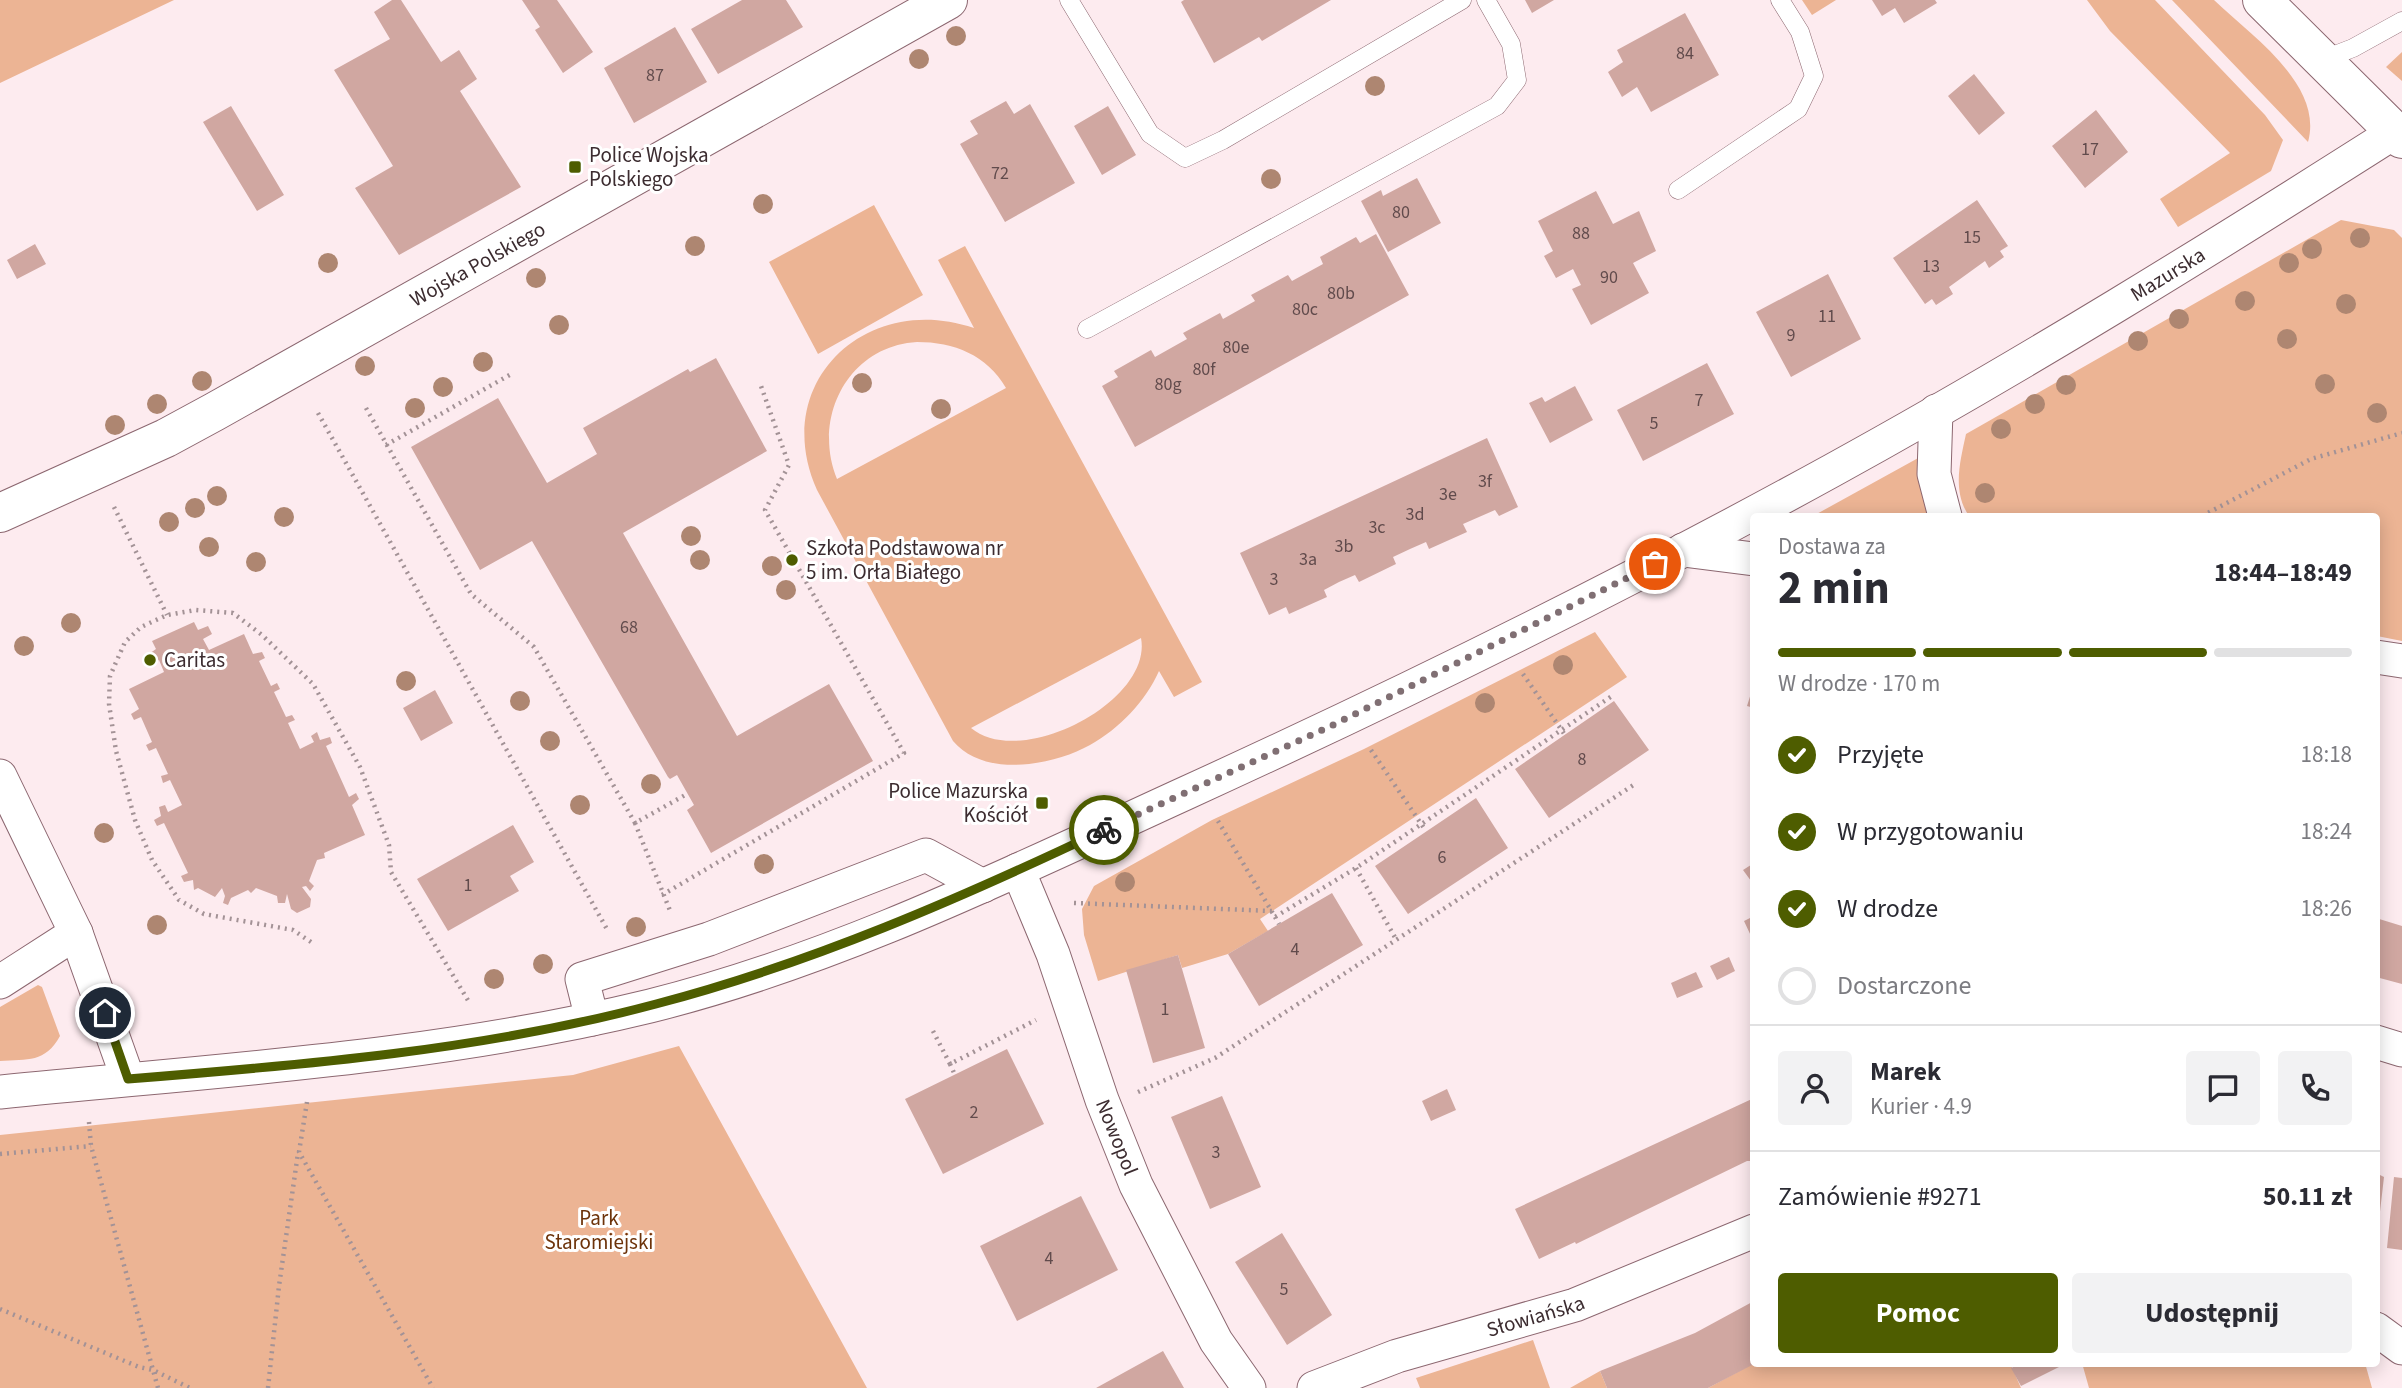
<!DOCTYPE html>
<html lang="pl">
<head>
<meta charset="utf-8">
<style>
	:root { --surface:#fff; --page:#f2f2f3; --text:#2b2b33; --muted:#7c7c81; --line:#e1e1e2; --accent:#4e5d00 }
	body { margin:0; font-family:"Source Sans 3",sans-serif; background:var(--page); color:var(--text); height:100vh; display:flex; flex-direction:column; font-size:26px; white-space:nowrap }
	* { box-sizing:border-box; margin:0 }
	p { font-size:23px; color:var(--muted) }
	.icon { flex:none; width:38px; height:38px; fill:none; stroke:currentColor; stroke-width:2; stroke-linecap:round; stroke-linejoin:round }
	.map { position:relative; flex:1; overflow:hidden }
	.drawer { position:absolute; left:1750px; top:513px; width:630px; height:854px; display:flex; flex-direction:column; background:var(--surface); border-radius:7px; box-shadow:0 4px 18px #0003 }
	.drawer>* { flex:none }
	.pin { position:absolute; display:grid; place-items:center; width:60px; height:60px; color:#fff; margin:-30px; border:4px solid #fff; border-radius:50%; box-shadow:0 2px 7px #0007 }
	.courier { position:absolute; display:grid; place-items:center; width:70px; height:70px; margin:-35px; border:5px solid #4e5d00; border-radius:50%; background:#fff; color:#222; box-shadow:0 2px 9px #0007 }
	.overview em { font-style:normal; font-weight:700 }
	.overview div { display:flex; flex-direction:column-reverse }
	.overview { display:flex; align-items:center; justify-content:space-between; height:119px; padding:0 28px }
	h1 { font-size:46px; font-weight:700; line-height:52px }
	.bar { display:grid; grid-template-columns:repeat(4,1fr); gap:10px 7px; align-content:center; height:84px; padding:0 28px }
	.bar i { height:9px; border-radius:5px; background:var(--line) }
	.bar .active { background:var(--accent) }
	.bar p { grid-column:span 4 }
	.line { display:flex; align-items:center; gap:18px; padding:0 28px; border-top:2px solid var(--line) }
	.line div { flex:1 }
	.round { display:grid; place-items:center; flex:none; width:74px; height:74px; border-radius:7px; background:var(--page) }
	ol { padding:0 28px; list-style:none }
	li { display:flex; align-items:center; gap:21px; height:77px }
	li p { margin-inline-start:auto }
	li .icon { padding:7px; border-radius:50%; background:var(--accent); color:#fff; stroke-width:4 }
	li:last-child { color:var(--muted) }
	li i { width:38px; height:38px; border:4px solid var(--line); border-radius:50% }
	.cta { display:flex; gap:14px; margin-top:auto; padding:14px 28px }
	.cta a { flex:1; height:80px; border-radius:7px; background:var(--accent); color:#fff; font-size:28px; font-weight:700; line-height:80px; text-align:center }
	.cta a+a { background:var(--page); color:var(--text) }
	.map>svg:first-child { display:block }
	.green { fill:#ecb494; fill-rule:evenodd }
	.building { fill:#d0a7a1 }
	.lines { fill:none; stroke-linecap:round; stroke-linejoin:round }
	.lane-casing { stroke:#8c6770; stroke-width:19 }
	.street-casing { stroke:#8c6770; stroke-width:35 }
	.secondary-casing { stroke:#8c6770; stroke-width:40 }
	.path { stroke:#a39296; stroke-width:4.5; stroke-dasharray:2 5; stroke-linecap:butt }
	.lane { stroke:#fff; stroke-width:18 }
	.street { stroke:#fff; stroke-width:33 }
	.secondary { stroke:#fff; stroke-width:38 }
	.tree { fill:#ae8671 }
	.done { stroke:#806f73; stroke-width:7; stroke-dasharray:0 12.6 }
	.route { stroke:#4e5d00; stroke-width:9 }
	.poi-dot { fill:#4e5d00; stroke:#fff; stroke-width:2.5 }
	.labels { text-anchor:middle; stroke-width:6; stroke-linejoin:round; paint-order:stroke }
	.number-label { font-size:18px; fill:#614b4c }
	.poi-label { font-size:21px; fill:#3c2c30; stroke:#fff; text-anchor:start }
	.street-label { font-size:21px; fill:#3c2c30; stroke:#fff }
	.park-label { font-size:21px; fill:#6d330a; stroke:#fff }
</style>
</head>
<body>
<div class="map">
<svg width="2402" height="1388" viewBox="0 0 2402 1388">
	<rect width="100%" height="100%" fill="#fdebef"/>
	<path class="green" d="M0,0H174L0,83Z
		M1802,0H1836L1812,15Z
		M2087,0H2155L2265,115L2283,140L2271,171L2178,227L2160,199L2230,153L2110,31Z
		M2172,0H2214C2250,35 2324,84 2308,142Z
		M2402,52V81L2386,67Z
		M874,205L923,295L818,354L769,262Z
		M2341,220L2394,230L2402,238V641L2377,636L2376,516H1969C1952,491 1960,462 1966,434Z
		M965,246L1202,682L1174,697L1159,671C1145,702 1120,728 1090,745C1052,766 984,778 953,741L817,490C769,383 866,291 974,328L938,260ZM917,342C954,342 987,355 1006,388L837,479C812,418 848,346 917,342ZM1141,638C1153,701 1021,770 971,728Z
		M1920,457L1927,516H1813Z
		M1595,632L1627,677L1260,919L1268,931L1228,954L1182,968L1178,955L1098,981L1084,935L1082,909L1094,886L1212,820L1364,749Z
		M38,985L42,987L60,1036C45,1063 28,1059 0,1061V1007Z
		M679,1046L867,1388H0V1135L573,1075Z
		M1533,1340L1550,1388H1420L1416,1378Z
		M1754,1363H2010L2021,1388H1708Z
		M2082,1363H2365L2372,1388H2089Z
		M1600,1371L1607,1388H1570Z"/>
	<path class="building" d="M392,0H401L441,62L459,50L477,79L460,91L521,187L399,255L355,188L393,166L334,70L390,39L374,12Z
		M522,0H557L593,52L563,73L535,30L540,27Z
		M742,0H786L803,27L718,74L691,29Z
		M1184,0H1331L1262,41L1259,37L1214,63L1181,2Z
		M1525,0H1554L1532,13Z
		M1872,0H1935L1937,3L1904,23L1895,8L1882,16Z
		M1685,13L1719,75L1651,112L1637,87L1622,97L1608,72L1623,62L1617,50Z
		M675,27L707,82L634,123L604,68Z
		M1974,74L2005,113L1979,135L1948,96Z
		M1006,101L1014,114L1030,104L1075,183L1005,222L960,144L978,134L970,121Z
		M231,106L284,195L257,211L203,122Z
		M1108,106L1136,155L1102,175L1074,126Z
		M2096,110L2128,152L2085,188L2052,146Z
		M1417,178L1441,223L1388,252L1361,201L1381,190L1383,196Z
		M1596,191L1613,224L1639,211L1656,251L1633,263L1649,293L1591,325L1572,289L1581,285L1573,269L1556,278L1544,256L1553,251L1538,221Z
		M1977,200L2008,246L2000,251L2004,257L1989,268L1985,261L1949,287L1953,294L1936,305L1932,299L1925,304L1893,258Z
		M1376,234L1409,295L1135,447L1102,386L1118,377L1114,371L1151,350L1155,357L1187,339L1183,333L1220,313L1223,319L1255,301L1251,295L1288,275L1292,281L1323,264L1320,257L1356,237L1360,243Z
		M35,244L46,264L17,279L7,260Z
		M1828,274L1861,339L1791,377L1756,312Z
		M716,358L767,451L623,533L737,736L829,684L873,761L711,853L687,810L694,805L677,775L670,779L668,777L532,541L480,570L411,447L498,398L547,483L597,454L583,428L688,369L690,372Z
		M1707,363L1734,414L1643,461L1617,410Z
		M1575,386L1593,420L1550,443L1529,403L1542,397L1545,402Z
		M1487,438L1518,507L1499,516L1495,510L1463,524L1467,532L1429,549L1426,542L1410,549L1393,557L1396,564L1359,582L1355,575L1339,582L1324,590L1327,597L1289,614L1286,607L1269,615L1240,553Z
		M194,622L198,630L208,626L212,634L203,639L209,650L244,634L253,654L262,652L265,658L259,661L271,686L277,683L280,689L274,692L286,717L292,715L295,720L288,723L300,749L314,742L311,736L317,732L320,740L330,737L332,743L326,746L349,797L356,793L359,799L352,805L365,835L324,853L325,858L317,860L309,881L314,886L310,891L306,886L302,887L311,899L310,907L297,913L291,909L287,894L285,903H278L277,896L256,888L251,893L248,890L231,898L228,905L223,903L225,896L222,888L215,897L198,888L194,890L193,880L184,882L181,876L188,873L164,823L157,826L154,820L161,816L159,807L165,805L168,812L182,805L170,780L163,783L161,776L168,774L156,748L149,751L146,745L152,742L141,717L134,720L131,714L139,709L129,689L164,672L159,660L151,664L146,656L156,649L152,641Z
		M1753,687H1754V708L1747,706Z
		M435,690L453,723L421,741L403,708Z
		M1614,701L1649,750L1549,818L1515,769Z
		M1476,798L1508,848L1408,914L1375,866Z
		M513,825L534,862L510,876L519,891L448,931L417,879Z
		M1754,863V885L1743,870Z
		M1332,893L1363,945L1259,1006L1228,954Z
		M1754,916V935L1751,936L1744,921Z
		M2376,918L2402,926V984L2376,977Z
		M1178,955L1205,1048L1153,1063L1126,970Z
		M1729,957L1735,971L1717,980L1710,966Z
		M1696,972L1703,987L1677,998L1671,983Z
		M1007,1049L1044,1124L943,1174L905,1099Z
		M1447,1089L1456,1110L1431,1121L1422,1101Z
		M1222,1096L1261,1187L1210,1209L1171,1117Z
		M1754,1098V1161H1747L1576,1244L1575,1242L1539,1259L1515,1209Z
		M2376,1173L2384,1177L2378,1229H2376Z
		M2394,1177L2402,1178V1250L2387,1248Z
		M1081,1196L1118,1270L1017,1321L980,1246Z
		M1282,1233L1332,1315L1287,1345L1235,1262Z
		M1754,1301V1364L1708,1388H1607L1600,1371L1695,1333Z
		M1163,1351L1184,1388H1096Z
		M2022,1363H2067L2021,1386L2011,1368Z"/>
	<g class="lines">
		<defs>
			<path id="lane" d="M1069,0L1150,134L1185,158L1223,140L1462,0
				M2322,60L2353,48L2402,21
				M1678,190L1798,109L1814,76L1800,32L1780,0
				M1087,329L1497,106L1517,80L1511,44L1486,0"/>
			<g id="street">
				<path d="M1936,411L1934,474L1945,516"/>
				<path d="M1683,550L1754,559"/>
				<path d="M2376,657L2402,661"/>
				<path d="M0,776L76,933L128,1079"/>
				<path id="s1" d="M1018,870L1053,954L1102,1100L1136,1185L1216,1341L1249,1388"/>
				<path d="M0,982L76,933"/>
				<path d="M592,1019L582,979L709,939L926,855L983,886"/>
				<path d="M2376,1042L2402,1050"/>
				<path id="s2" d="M0,1092C218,1070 437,1058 650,1006C838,959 1011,873 1186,793C1405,693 1622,586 1833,470C2024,365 2211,249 2395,132"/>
				<path d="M2376,1329L2402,1348"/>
				<path id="s3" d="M1314,1388L1397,1356L1575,1305L1754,1231"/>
			</g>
			<g id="secondary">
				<path d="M2262,0L2402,139"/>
				<path id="s4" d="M0,513L166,438L214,412L948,0"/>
			</g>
		</defs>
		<use href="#lane" class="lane-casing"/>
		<use href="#street" class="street-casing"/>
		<use href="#secondary" class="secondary-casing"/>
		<path class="path" d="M366,408L471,594L534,647L635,823L687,794
			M318,413L608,931
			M386,445L513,373
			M114,507L167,615
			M2202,516L2311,459L2402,433
			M1523,674L1565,735
			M1371,750L1426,831
			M1218,821L1275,917L1356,868L1612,696
			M635,823L671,913
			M1356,868L1397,941
			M662,895L904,753L765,510L789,465L761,386
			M1074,903L1272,911
			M1275,917L1279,924
			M311,942L293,930L204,914L179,900L152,860L135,820L116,751L109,704L110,676L125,642L141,627L167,615L196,610L233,613L262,635L313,684L360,767L389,845L391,872L469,1002
			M933,1031L950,1064L1036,1020
			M950,1064L955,1075
			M1138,1092L1215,1058L1635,784
			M307,1102L299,1152L433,1388
			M89,1122L91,1146L158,1388
			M0,1154L91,1146
			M0,1309L139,1367L153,1370L190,1388
			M268,1388L279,1286L298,1153"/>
		<use href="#lane" class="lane"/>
		<use href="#street" class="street"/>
		<use href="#secondary" class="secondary"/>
	</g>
	<g class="tree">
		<circle cx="956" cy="36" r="10"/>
		<circle cx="919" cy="59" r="10"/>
		<circle cx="1375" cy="86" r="10"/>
		<circle cx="1271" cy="179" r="10"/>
		<circle cx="763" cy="204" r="10"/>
		<circle cx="2360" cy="238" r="10"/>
		<circle cx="695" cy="246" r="10"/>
		<circle cx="2312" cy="249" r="10"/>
		<circle cx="328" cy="263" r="10"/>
		<circle cx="2289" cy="263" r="10"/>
		<circle cx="536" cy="278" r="10"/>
		<circle cx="2245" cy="301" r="10"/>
		<circle cx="2346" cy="304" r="10"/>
		<circle cx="2179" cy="319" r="10"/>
		<circle cx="559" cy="325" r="10"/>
		<circle cx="2287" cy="339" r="10"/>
		<circle cx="2138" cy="341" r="10"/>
		<circle cx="483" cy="362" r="10"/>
		<circle cx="365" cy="366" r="10"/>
		<circle cx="202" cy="381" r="10"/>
		<circle cx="862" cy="383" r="10"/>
		<circle cx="2325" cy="384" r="10"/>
		<circle cx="2066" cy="385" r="10"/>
		<circle cx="443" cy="387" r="10"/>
		<circle cx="157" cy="404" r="10"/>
		<circle cx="2035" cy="404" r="10"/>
		<circle cx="415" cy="408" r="10"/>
		<circle cx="941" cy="409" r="10"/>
		<circle cx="2377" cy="413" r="10"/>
		<circle cx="115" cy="425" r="10"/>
		<circle cx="2001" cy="429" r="10"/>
		<circle cx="1985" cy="493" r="10"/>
		<circle cx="217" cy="496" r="10"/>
		<circle cx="195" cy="508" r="10"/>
		<circle cx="284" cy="517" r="10"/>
		<circle cx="169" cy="522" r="10"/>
		<circle cx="691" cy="536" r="10"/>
		<circle cx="209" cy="547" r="10"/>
		<circle cx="700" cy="560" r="10"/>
		<circle cx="256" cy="562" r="10"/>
		<circle cx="772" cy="566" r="10"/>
		<circle cx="786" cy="590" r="10"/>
		<circle cx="71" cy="623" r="10"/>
		<circle cx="24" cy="646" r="10"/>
		<circle cx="1563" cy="665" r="10"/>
		<circle cx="406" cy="681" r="10"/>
		<circle cx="520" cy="701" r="10"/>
		<circle cx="1485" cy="703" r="10"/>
		<circle cx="550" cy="741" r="10"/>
		<circle cx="651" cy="784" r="10"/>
		<circle cx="580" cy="805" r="10"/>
		<circle cx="104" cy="833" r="10"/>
		<circle cx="764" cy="864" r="10"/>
		<circle cx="1125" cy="882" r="10"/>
		<circle cx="157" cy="925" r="10"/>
		<circle cx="636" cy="927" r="10"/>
		<circle cx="543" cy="964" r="10"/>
		<circle cx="494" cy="979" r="10"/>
	</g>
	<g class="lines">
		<path class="done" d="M1104,830L1329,727L1655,564"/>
		<path class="route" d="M105,1013L128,1079C305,1065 484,1050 656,1004C812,963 959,899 1104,830"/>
	</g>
	<g class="poi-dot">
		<rect x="568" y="160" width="14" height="14" rx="3.5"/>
		<circle cx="792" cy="560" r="7"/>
		<circle cx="150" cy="660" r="7"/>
		<rect x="1035" y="796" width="14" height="14" rx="3.5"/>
	</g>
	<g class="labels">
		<g class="number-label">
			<text x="1685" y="59">84</text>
			<text x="655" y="81">87</text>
			<text x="2090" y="155">17</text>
			<text x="1000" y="179">72</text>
			<text x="1401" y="218">80</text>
			<text x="1581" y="239">88</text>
			<text x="1972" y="243">15</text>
			<text x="1931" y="272">13</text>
			<text x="1609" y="283">90</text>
			<text x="1341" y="299">80b</text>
			<text x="1305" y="315">80c</text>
			<text x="1827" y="322">11</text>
			<text x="1791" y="341">9</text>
			<text x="1236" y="353">80e</text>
			<text x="1204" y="375">80f</text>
			<text x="1168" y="390">80g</text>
			<text x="1699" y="406">7</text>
			<text x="1654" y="429">5</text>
			<text x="1485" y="487">3f</text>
			<text x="1448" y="500">3e</text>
			<text x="1415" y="520">3d</text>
			<text x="1377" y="533">3c</text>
			<text x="1344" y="552">3b</text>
			<text x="1308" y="565">3a</text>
			<text x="1274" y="585">3</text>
			<text x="629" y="633">68</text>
			<text x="1582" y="765">8</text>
			<text x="1442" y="863">6</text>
			<text x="468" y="891">1</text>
			<text x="1295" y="955">4</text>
			<text x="1165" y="1015">1</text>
			<text x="974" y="1118">2</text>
			<text x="1216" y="1158">3</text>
			<text x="1049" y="1264">4</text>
			<text x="1284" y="1295">5</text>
		</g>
		<g class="poi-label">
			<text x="589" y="162">Police Wojska<tspan x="589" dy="24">Polskiego</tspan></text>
			<text x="806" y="555">Szkoła Podstawowa nr<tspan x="806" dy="24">5 im. Orła Białego</tspan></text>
			<text x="164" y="667">Caritas</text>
			<text x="1028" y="798" text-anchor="end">Police Mazurska<tspan x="1028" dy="24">Kościół</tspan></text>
		</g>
		<g class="street-label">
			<text dy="7" stroke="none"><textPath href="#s4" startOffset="539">Wojska Polskiego</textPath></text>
			<text dy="7" stroke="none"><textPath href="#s2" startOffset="2345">Mazurska</textPath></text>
			<text dy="7" stroke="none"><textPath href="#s1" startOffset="285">Nowopol</textPath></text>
			<text dy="7" stroke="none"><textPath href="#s3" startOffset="233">Słowiańska</textPath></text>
		</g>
		<g class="park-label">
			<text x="599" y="1225">Park<tspan x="599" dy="24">Staromiejski</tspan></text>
		</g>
	</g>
</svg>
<div class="pin" style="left:1655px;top:564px;background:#ea580c"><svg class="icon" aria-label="bag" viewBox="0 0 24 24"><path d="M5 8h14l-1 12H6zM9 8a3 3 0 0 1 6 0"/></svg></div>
<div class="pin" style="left:105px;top:1013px;background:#1f2937"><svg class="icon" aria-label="home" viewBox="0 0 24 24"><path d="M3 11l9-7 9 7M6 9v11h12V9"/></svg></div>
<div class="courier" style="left:1104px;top:830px"><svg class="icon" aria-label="bike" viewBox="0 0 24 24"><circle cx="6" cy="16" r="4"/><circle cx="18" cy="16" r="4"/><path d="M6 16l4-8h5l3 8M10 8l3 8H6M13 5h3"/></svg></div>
<section class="drawer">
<div class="overview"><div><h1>2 min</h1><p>Dostawa za</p></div><em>18:44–18:49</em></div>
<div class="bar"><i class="active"></i><i class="active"></i><i class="active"></i><i></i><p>W drodze · 170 m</p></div>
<ol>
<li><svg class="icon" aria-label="check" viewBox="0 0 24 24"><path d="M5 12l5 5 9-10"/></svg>Przyjęte<p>18:18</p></li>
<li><svg class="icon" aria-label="check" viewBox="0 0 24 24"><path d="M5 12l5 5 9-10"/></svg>W przygotowaniu<p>18:24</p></li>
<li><svg class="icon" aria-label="check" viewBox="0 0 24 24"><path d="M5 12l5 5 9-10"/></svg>W drodze<p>18:26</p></li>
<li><i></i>Dostarczone</li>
</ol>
<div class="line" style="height:126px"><a class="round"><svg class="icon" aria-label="person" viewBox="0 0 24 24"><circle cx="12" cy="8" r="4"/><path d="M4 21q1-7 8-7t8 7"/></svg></a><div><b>Marek</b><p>Kurier · 4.9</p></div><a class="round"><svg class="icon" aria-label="chat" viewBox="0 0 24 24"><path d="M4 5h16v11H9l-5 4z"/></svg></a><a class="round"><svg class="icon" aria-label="phone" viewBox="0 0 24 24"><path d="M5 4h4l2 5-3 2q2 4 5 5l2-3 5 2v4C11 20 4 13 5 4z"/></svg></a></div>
<div class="line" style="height:91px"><div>Zamówienie #9271</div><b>50.11 zł</b></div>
<div class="cta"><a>Pomoc</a><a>Udostępnij</a></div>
</section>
</div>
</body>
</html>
